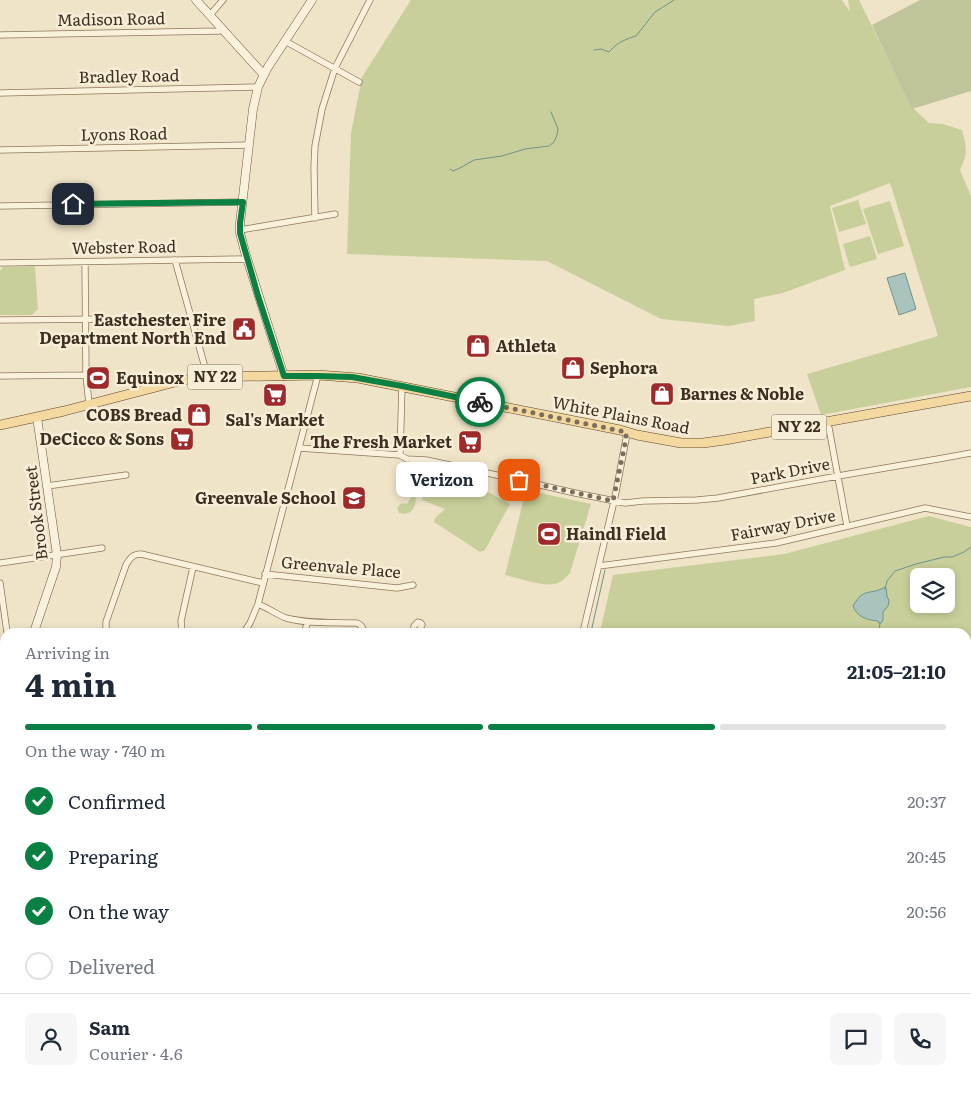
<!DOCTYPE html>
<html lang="en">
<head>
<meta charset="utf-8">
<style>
	:root { --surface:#fff; --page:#f6f6f7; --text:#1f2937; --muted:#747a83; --line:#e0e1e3; --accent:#0b8043 }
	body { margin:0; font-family:Literata,serif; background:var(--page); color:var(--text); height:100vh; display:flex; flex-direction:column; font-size:19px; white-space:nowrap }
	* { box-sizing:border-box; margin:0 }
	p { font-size:16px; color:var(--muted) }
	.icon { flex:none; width:28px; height:28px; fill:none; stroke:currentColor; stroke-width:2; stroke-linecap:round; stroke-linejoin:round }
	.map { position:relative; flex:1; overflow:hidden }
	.side { position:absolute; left:0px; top:628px; width:971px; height:466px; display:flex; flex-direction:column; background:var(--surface); border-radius:15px 15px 0 0; box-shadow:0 2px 8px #0003 }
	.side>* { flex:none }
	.buttons { position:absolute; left:910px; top:568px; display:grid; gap:10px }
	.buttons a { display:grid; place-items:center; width:45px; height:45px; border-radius:8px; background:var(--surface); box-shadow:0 2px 8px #0003; font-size:25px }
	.pin { position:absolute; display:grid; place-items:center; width:42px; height:42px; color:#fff; margin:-21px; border-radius:10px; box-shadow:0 2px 8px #0006 }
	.courier { position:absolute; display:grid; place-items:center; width:50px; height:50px; margin:-25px; border:4px solid #0b8043; border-radius:50%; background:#fff; color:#222; box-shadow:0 1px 6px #0007 }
	.bubble { position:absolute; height:35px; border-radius:8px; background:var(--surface); box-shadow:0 2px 8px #0003; font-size:16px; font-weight:700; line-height:35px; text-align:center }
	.overview em { font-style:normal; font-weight:700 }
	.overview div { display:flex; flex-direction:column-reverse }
	.overview { display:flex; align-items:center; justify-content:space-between; height:85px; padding:0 25px }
	h1 { font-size:32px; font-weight:700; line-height:38px }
	.bar { display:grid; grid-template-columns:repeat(4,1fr); gap:8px 5px; align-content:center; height:60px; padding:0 25px }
	.bar i { height:6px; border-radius:4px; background:var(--line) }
	.bar .on { background:var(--accent) }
	.bar p { grid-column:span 4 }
	.line { display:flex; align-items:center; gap:12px; padding:0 25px; border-top:1px solid var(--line) }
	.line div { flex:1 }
	.round { display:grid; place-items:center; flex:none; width:52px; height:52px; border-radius:8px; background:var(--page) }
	ol { padding:0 25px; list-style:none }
	li { display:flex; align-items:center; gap:15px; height:55px }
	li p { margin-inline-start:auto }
	li .icon { padding:5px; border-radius:50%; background:var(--accent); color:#fff; stroke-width:4 }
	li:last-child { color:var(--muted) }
	li i { width:28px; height:28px; border:2px solid var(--line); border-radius:50% }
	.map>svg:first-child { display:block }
	.green { fill:#c9cf9b; fill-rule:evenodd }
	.cemetery { fill:#bfc49a }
	.water { fill:#a9c4bc; stroke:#6f938a }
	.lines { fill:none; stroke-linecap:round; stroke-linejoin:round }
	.stream { stroke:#6f938a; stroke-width:1 }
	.street-casing { stroke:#8d765c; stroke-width:7 }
	.secondary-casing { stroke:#6f573f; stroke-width:9 }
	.primary-casing { stroke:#5b4430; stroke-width:10 }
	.highway-casing { stroke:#5b4430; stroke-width:11 }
	.street { stroke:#faf1dc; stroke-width:5.5 }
	.secondary { stroke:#faf1dc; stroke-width:8 }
	.primary { stroke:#f3d9a0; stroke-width:9 }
	.highway { stroke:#e0a458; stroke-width:10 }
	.rail-casing { stroke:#3d2e20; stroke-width:3 }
	.rail { stroke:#f7eed8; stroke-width:1; stroke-dasharray:4; stroke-linecap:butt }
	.done { stroke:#7c6e5b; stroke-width:5; stroke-dasharray:0 9 }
	.route { stroke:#0b8043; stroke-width:6 }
	.labels { text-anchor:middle; stroke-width:5; stroke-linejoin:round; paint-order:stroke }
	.shield { fill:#f7eed8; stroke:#756857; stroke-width:1 }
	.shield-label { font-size:15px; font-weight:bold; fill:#3d2e20 }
	.street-label { font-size:16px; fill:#3d2e20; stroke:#f7eed8 }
	.poi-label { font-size:16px; font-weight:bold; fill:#3d2e20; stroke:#f7eed8; text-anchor:end }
</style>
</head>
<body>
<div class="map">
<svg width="971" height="1093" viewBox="0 0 971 1093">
	<rect width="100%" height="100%" fill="#f0e4c8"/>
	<path class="green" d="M411,0H842L850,12L848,0H859L912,107L929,123L943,124L962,130C967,148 968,153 960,170L971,196V387L821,415L807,374L938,336L890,183L830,206L845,270L783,293L754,299L755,321L729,326L661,319L547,261L347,254L351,133L362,77Z
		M858,200L866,224L839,232L832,208Z
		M890,201L904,246L878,254L863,209Z
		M870,236L877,259L850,267L843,244Z
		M35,266L38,309L32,315H0V271L3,267Z
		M431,472L475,486L473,494L488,492L510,504L485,550L480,552L434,522L435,518L445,509L422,500Z
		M526,490L591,504L570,573C566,577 563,581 558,583C545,588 519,578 505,575Z
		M415,494C418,505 412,517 399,513L397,508C400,504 401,502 407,504L412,496Z
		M929,516L971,527V773L966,786V632H600L613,575L784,554ZM919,576H946V604H919Z
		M5,1076V1089H38L41,1093H0V1077Z"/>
	<path class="cemetery" d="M920,0H971V91L912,109L872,25Z"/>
	<path class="water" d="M905,273L916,309L899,315L887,278Z
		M885,587L886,588L887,596L889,601L888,606L883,612V620L881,623H879L878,621C867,620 857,617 853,606C864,586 871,596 885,587Z"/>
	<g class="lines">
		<path class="stream" d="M594,50L601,49L609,52C611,50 613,48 615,46C619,42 631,37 636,36L655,12L674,0
			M450,169L453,171L460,168L474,160L502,156L525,149L549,146L554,142L557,135L558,129L551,112
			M885,589L887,581L895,571L916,564L944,557H952L964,552L971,547
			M591,632L605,570
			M807,632H814
			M879,632L880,623
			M966,658L971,657"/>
		<defs>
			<path id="street" d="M210,15L223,0
				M0,35L219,31L223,29
				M285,41L359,82
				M0,93L258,87
				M0,150L249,145
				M0,206L243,202
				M315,218L314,167L315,146L322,109L335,68L370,0
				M240,230L335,214
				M175,260L206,371V377
				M85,262L86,375L89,404
				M0,263L240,259L248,260
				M0,320L109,319
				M0,376L86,375
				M824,422L829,428L847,526
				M299,448L400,455L407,459L426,460L501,476L575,493L625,503L643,501L697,500L718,498L838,476L938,459L971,453
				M400,455L402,386
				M47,486L126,475
				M0,563L102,548
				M599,566L776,543L925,508L971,517
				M265,574L397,588L413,585
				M0,583L7,632
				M258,604C268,608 276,614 286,618C308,624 333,622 356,623C361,624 363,627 364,632
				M418,622L421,623L422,625L418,632L414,629V626Z
				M108,632L106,627V622L126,565C130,558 133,554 141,554L263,583
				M182,632L181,621L193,567
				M244,632L250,623L258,604L318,375
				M304,632L308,622
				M583,632L615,497L626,439V432
				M0,715L5,714
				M966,835L971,836
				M966,903L971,902
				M0,931L5,917
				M966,1036H971
				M855,1089L856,1093
				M939,1093L956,1090H971"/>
			<path id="secondary" d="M196,0L264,75
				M284,376L245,252L240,233V223L253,109L258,87L268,67L312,0
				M34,632L56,567L57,555L37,417
				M0,736L5,721
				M966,824L971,812
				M0,1034L5,1036
				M0,1040L5,1043
				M49,1089L52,1093"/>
			<path id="primary" d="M0,425L64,411L179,381L206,377L318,375L358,378L620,430L637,435L681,443H703L725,440L971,396"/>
			<path id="highway" d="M966,952H971
				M966,967L971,966
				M966,975L971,974
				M375,1089H428
				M263,1093L292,1089
				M305,1093H350
				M444,1093L474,1089"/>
		</defs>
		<use href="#street" class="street-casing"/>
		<use href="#secondary" class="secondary-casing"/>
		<use href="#primary" class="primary-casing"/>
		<use href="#highway" class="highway-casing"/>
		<use href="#street" class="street"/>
		<use href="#secondary" class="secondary"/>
		<use href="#primary" class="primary"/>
		<use href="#highway" class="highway"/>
		<defs>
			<path id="rail" d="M966,917L971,916
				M0,1060L5,1059"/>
		</defs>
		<use href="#rail" class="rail-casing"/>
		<use href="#rail" class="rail"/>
	</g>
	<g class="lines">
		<path class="done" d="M480,402L626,432V439L613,501L519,480"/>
		<path class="route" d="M73,204L243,202L240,223V233L258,296L284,376H318L352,377L402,386L480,402"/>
	</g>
	<defs>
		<symbol id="civic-square" viewBox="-11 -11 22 22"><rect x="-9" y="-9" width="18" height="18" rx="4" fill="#9e2a2b" stroke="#f7eed8"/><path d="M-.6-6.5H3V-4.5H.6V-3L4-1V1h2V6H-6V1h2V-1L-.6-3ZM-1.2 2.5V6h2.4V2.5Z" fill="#fff"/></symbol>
		<symbol id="shop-square" viewBox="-11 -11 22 22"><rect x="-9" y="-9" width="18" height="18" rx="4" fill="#9e2a2b" stroke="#f7eed8"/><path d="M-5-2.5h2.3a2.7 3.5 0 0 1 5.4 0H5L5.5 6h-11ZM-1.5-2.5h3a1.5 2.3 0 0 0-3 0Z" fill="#fff"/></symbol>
		<symbol id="stadium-square" viewBox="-11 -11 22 22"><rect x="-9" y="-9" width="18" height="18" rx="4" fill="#9e2a2b" stroke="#f7eed8"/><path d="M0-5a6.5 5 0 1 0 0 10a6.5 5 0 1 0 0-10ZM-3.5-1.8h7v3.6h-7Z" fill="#fff"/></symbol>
		<symbol id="supermarket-square" viewBox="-11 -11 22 22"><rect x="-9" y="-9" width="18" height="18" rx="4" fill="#9e2a2b" stroke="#f7eed8"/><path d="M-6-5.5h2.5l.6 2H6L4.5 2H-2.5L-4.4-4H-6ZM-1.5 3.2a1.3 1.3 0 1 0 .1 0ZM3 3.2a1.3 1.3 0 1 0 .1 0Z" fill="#fff"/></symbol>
		<symbol id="school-square" viewBox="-11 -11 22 22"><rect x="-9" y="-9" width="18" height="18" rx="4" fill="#9e2a2b" stroke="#f7eed8"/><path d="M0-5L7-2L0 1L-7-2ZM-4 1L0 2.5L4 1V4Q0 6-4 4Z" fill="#fff"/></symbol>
	</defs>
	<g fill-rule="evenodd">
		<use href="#civic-square" x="230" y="315" width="28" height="28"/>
		<use href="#shop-square" x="464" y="332" width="28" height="28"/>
		<use href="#shop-square" x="559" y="354" width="28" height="28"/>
		<use href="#stadium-square" x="84" y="364" width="28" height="28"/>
		<use href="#shop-square" x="648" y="380" width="28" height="28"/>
		<use href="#supermarket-square" x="261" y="381" width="28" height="28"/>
		<use href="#shop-square" x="185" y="401" width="28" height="28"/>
		<use href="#supermarket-square" x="168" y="425" width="28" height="28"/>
		<use href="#supermarket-square" x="456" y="428" width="28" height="28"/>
		<use href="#school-square" x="340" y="484" width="28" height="28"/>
		<use href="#stadium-square" x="535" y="520" width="28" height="28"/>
	</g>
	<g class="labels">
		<g class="shield">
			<rect x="187.5" y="364.5" width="55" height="25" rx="4"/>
			<rect x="771.5" y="414.5" width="55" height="25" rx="4"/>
		</g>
		<g class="shield-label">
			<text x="215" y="382">NY 22</text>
			<text x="799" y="432">NY 22</text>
		</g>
		<g class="street-label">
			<text transform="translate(111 19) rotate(-1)" y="6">Madison Road</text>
			<text transform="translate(129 76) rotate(-1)" y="6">Bradley Road</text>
			<text transform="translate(124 134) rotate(-1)" y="6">Lyons Road</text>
			<text transform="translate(124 247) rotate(-1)" y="6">Webster Road</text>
			<text transform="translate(621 415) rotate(11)" y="6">White Plains Road</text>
			<text transform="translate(790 471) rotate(-11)" y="6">Park Drive</text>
			<text transform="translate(36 513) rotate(-97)" y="6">Brook Street</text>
			<text transform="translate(783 525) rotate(-11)" y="6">Fairway Drive</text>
			<text transform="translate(341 567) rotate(5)" y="6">Greenvale Place</text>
		</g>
		<g class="poi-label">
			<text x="226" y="326">Eastchester Fire<tspan x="226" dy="18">Department North End</tspan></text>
			<text x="496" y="352" text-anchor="start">Athleta</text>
			<text x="590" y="374" text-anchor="start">Sephora</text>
			<text x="116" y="384" text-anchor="start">Equinox</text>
			<text x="680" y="400" text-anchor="start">Barnes &amp; Noble</text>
			<text x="182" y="421">COBS Bread</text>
			<text x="275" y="426" text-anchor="middle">Sal's Market</text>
			<text x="164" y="445">DeCicco &amp; Sons</text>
			<text x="452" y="448">The Fresh Market</text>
			<text x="336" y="504">Greenvale School</text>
			<text x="566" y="540" text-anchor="start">Haindl Field</text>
		</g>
	</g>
</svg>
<div class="buttons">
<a><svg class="icon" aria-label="layers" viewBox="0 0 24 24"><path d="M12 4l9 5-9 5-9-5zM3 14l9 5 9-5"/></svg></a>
</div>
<div class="pin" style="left:519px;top:480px;background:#ea580c"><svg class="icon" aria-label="bag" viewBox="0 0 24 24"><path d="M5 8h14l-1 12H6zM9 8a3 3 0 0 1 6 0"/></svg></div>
<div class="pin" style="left:73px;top:204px;background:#1f2937"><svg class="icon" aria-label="home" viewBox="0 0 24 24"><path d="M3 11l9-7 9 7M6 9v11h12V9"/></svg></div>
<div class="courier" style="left:480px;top:402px"><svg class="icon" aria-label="bike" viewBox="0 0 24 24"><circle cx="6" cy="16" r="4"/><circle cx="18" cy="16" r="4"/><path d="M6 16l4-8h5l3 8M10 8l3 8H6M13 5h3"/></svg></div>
<div class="bubble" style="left:396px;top:462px;width:92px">Verizon</div>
<section class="side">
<div class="overview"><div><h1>4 min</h1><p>Arriving in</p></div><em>21:05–21:10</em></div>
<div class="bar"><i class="on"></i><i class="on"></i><i class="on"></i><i></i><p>On the way · 740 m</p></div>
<ol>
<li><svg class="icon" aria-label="check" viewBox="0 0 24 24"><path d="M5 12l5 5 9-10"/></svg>Confirmed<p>20:37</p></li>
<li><svg class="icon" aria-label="check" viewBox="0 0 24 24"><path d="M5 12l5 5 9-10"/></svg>Preparing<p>20:45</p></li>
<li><svg class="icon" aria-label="check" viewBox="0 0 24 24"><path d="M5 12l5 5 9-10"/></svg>On the way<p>20:56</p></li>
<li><i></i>Delivered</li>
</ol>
<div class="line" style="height:90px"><a class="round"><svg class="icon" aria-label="person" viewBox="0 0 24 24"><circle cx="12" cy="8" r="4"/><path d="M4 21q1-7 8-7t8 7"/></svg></a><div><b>Sam</b><p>Courier · 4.6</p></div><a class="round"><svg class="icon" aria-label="chat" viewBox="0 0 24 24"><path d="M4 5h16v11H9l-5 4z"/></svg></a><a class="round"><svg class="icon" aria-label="phone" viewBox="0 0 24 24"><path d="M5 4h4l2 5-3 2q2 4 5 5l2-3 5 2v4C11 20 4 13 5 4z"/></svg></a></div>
</section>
</div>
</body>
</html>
